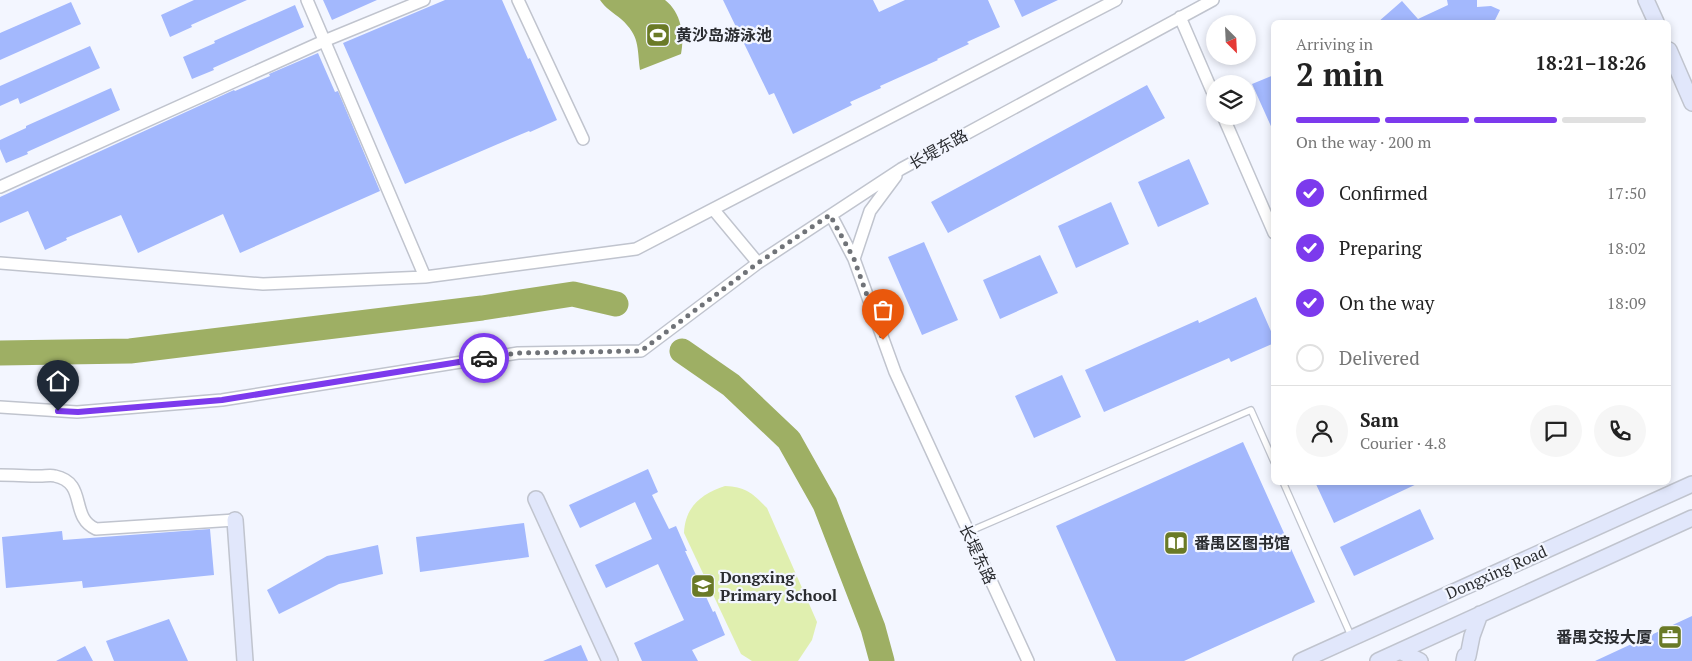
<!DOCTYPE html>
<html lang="en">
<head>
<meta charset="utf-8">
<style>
	:root { --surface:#fff; --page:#f6f6f6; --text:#222; --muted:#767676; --line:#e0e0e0; --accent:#7c3aed }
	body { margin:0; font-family:"PT Serif","Noto Sans SC",serif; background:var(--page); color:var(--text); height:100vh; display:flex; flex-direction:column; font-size:19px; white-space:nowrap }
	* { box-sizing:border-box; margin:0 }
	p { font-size:16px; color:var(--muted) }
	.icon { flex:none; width:28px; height:28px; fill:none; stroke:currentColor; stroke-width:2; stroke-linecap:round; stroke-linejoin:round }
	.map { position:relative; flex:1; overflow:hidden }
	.sheet { position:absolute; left:1271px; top:20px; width:400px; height:465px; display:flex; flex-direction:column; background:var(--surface); border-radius:8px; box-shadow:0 2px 8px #0003 }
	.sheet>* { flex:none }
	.needle { width:32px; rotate:156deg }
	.fabs { position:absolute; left:1206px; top:15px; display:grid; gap:10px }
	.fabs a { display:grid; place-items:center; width:50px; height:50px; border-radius:50%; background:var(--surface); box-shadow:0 2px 8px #0003; font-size:25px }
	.pin { position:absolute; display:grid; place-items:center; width:42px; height:42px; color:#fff; margin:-51px -21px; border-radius:50% 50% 50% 0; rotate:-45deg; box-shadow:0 0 5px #0007 }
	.pin .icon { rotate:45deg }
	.courier { position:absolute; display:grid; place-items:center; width:50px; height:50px; margin:-25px; border:4px solid #7c3aed; border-radius:50%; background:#fff; color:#222; box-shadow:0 1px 6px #0007 }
	.head em { font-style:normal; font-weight:700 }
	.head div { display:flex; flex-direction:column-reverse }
	.head { display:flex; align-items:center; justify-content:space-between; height:85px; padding:0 25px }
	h1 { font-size:32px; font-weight:700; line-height:38px }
	.bar { display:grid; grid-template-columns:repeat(4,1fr); gap:8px 5px; align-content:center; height:60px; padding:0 25px }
	.bar i { height:6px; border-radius:4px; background:var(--line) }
	.bar .on { background:var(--accent) }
	.bar p { grid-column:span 4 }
	.line { display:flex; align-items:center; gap:12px; padding:0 25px; border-top:1px solid var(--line) }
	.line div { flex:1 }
	.round { display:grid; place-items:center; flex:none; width:52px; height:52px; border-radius:26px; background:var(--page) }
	ol { padding:0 25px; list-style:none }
	li { display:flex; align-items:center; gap:15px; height:55px }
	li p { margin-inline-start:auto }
	li .icon { padding:5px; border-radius:50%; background:var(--accent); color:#fff; stroke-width:4 }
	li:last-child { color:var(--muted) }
	li i { width:28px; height:28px; border:2px solid var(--line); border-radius:50% }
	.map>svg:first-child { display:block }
	.green { fill:#e0efaf }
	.water { fill:#9eaf64 }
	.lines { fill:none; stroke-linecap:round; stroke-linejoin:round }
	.river { stroke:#9eaf64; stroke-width:25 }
	.building { fill:#a3b8fd }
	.lane-casing { stroke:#c0c4ce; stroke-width:8 }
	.street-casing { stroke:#c0c4ce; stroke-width:14 }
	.secondary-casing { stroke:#c0c4ce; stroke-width:18 }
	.lane { stroke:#fff; stroke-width:5.5 }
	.street { stroke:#fff; stroke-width:11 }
	.secondary { stroke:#e1e7fb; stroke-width:15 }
	.done { stroke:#707378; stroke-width:5; stroke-dasharray:0 9 }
	.route { stroke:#7c3aed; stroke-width:6 }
	.labels { text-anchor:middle; stroke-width:4.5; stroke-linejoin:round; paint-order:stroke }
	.poi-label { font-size:16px; font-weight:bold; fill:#2a2c30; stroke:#f3f6ff; text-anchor:start }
	.street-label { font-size:16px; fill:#2a2c30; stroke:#f3f6ff }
</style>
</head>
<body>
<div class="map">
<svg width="1692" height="661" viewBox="0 0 1692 661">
	<rect width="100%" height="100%" fill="#f3f6ff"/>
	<path class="green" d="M725,486C746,487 752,493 767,508L817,622L812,640L798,661H752L741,654L684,533C685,507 701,494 725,486Z"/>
	<path class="water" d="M600,0H665C681,12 685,36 681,54L640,70C637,47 640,36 621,19C614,13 605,8 600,0Z"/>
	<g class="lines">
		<path class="river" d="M682,351L731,385L789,440L825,504L873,628L882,661
			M0,353L130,351L482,308L573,294L616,304"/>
	</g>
	<path class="building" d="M194,0H247L191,25L192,27L170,37L161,15Z
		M323,0H377L332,20Z
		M445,0H502L528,59L530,58L557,120L530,132L529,131L498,144L405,184L343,43Z
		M723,0H873L879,12L905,0H988L1000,27L967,42L969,44L937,59L938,60L880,86L881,88L850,102L852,105L793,134L774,93L769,95Z
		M1014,0H1058L1022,17Z
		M1447,0H1477V7L1491,6L1500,10L1494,22H1378L1402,1L1418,19L1448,5Z
		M71,2L81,24L0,60V33Z
		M295,5L304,27L213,68L214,70L192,79L183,57L215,43L214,41Z
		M90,46L100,68L20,104L18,98L0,106V86Z
		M318,53L335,92L338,91L380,191L240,253L223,214L138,253L121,215L66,238L67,240L45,250L28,211L0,223V197L234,90L235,91L270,76L269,74Z
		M1274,75V133L1252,84Z
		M1147,85L1165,118L948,233L931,202Z
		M111,88L120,110L27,152L28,154L6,163L0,149V140L26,128V126Z
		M1189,159L1209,204L1158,227L1138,182Z
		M1111,202L1129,244L1076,268L1058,226Z
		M924,242L958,320L922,335L888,257Z
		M1040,255L1058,293L1000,319L983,280Z
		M1256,297L1274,338V343L1231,362L1229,358L1104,412L1085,370L1198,320L1199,323Z
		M1062,375L1081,417L1034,438L1015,396Z
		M1243,442L1315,602L1184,661H1116L1056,526Z
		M648,469L658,492L652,495L669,529L676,526L687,551H685L713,612L715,611L725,635L692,650L698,661H642L634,643L684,620L658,564L606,588L595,565L652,539L635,502L580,528L569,505Z
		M1315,482H1421L1334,523Z
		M1420,509L1434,539L1354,576L1340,547Z
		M524,523L529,557L420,572L416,537Z
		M210,529L214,575L83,588L82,581L6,588L2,537L62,531L63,540Z
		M378,545L383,574L339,584L279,614L267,590L327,556Z
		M1692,616V661H1595Z
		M169,619L188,661H114L106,641Z
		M581,645L588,661H543Z
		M85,646L93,661H56Z"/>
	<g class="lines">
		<defs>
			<path id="lane" d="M1283,482L1352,638
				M968,532L1251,410L1274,462"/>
			<path id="street" d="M307,0L425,277
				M518,0L583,139
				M1180,17L1215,98
				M1223,116L1274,233
				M0,187L324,41L424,0
				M713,209L758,263
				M831,215L854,259L895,372L1028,661
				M854,259L870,211L896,176
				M0,263L263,284L425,277L636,249L1116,0
				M0,407L77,412L222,400L518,353L641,351L758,263L901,169L1213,0
				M0,475C13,475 26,476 40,476C45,476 51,475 55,476C88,483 69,517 96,529L235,520"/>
			<path id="secondary" d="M1646,0L1656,22
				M1669,50L1692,103
				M536,499L610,661
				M235,520L245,661
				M1400,651L1420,661
				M1301,661L1692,484
				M1378,661L1692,518
				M1464,661L1465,656H1468L1472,636L1480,614"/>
		</defs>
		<use href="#lane" class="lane-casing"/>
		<use href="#street" class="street-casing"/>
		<use href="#secondary" class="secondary-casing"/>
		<use href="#lane" class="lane"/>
		<use href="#street" class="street"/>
		<use href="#secondary" class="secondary"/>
	</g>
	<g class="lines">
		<path class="done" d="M484,358L518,353L641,351L758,263L830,215L854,259L883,340"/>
		<path class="route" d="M58,411L78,412L222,400L484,358"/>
	</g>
	<defs>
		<symbol id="stadium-square" viewBox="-11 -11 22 22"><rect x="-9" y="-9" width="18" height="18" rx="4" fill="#6a7a27" stroke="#f3f6ff"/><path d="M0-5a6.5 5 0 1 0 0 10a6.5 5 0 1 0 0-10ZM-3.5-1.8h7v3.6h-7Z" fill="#fff"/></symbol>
		<symbol id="library-square" viewBox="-11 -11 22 22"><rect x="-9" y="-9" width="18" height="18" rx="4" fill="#6a7a27" stroke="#f3f6ff"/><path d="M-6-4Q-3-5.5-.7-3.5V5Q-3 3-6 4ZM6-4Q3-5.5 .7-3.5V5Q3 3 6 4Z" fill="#fff"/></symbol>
		<symbol id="school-square" viewBox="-11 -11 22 22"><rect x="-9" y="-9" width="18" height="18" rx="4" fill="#6a7a27" stroke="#f3f6ff"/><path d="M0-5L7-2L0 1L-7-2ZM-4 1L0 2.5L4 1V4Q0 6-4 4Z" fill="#fff"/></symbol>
		<symbol id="office-square" viewBox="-11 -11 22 22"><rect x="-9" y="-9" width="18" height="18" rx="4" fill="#6a7a27" stroke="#f3f6ff"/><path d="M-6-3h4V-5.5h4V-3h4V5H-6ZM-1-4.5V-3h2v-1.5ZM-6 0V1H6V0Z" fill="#fff"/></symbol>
	</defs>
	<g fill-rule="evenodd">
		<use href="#stadium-square" x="644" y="21" width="28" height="28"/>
		<use href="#library-square" x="1162" y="529" width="28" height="28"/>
		<use href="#school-square" x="689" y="572" width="28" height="28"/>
		<use href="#office-square" x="1656" y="623" width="28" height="28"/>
	</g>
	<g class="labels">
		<g class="poi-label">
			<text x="676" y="41">黄沙岛游泳池</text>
			<text x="1194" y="549">番禺区图书馆</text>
			<text x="720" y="583">Dongxing<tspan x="720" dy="18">Primary School</tspan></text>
			<text x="1652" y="643" text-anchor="end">番禺交投大厦</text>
		</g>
		<g class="street-label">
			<text transform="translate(938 149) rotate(-29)" y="6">长堤东路</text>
			<text transform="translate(978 554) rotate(65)" y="6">长堤东路</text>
			<text transform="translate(1496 572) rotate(-24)" y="6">Dongxing Road</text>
		</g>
	</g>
</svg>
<div class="fabs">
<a><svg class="needle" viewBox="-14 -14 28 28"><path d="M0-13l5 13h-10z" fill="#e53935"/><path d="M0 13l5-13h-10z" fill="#767676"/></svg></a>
<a><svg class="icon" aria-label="layers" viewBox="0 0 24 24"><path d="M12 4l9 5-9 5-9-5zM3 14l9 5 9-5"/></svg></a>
</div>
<div class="pin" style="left:883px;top:340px;background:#ea580c"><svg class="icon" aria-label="bag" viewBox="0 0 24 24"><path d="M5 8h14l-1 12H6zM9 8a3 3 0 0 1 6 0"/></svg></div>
<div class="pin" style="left:58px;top:411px;background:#1f2937"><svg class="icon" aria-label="home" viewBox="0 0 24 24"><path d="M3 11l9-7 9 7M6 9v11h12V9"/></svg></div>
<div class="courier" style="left:484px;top:358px"><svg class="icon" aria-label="car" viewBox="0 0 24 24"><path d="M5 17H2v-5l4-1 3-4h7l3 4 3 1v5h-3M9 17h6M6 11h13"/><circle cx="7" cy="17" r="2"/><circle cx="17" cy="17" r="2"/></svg></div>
<section class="sheet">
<div class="head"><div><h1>2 min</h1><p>Arriving in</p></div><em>18:21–18:26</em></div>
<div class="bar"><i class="on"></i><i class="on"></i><i class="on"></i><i></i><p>On the way · 200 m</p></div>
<ol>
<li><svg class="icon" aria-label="check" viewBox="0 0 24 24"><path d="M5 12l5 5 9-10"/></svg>Confirmed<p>17:50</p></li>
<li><svg class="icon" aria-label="check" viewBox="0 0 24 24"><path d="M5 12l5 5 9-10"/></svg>Preparing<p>18:02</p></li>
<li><svg class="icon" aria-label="check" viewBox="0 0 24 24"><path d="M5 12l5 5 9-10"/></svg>On the way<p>18:09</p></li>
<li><i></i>Delivered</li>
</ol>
<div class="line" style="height:90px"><a class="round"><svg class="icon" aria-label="person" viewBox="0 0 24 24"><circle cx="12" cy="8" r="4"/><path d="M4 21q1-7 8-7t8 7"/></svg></a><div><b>Sam</b><p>Courier · 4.8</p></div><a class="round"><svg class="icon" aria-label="chat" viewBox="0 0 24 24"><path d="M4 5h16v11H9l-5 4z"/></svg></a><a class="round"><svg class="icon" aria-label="phone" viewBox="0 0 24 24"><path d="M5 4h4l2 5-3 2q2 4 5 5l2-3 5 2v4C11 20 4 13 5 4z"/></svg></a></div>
</section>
</div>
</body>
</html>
